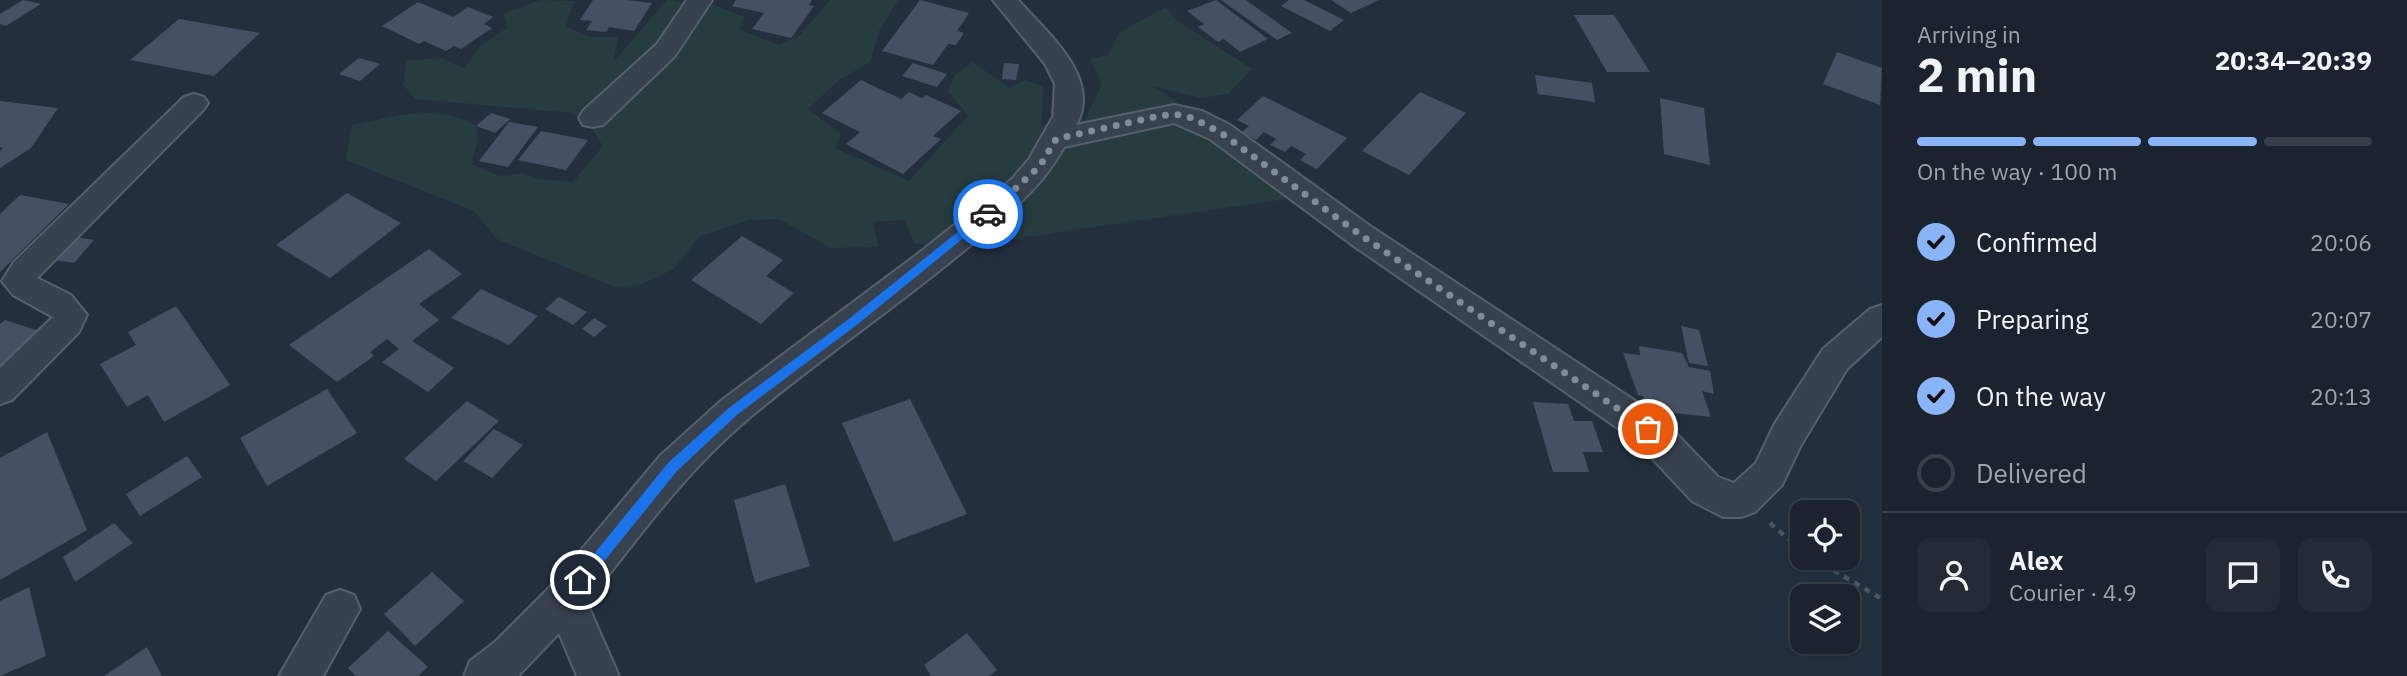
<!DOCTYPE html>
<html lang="en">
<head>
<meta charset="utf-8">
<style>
	:root { --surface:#1b232e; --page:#242b36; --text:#f1f3f6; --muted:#a0a4aa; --line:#39404a; --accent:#8ab4f8 }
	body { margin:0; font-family:"IBM Plex Sans",sans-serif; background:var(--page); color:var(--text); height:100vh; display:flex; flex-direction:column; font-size:26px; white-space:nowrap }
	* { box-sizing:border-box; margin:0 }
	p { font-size:23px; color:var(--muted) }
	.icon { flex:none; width:38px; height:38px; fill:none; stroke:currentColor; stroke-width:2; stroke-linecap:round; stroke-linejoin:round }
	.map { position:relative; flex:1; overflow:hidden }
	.panel { display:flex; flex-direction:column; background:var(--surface); width:525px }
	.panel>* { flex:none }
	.controls { position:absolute; left:1790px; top:500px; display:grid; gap:14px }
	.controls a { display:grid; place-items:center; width:70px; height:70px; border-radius:14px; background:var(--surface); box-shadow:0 2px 5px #0004,0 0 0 2px var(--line); font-size:35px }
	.pin { position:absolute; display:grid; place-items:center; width:60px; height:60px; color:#fff; margin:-30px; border:4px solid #fff; border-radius:50%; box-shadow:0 2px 7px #0007 }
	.courier { position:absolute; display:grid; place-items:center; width:70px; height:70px; margin:-35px; border:5px solid #1a73e8; border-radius:50%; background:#fff; color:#222; box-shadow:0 2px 9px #0007 }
	.overview em { font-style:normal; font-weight:700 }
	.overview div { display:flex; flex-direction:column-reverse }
	.overview { display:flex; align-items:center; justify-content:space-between; height:119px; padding:0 35px }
	h1 { font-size:46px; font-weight:700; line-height:52px }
	.bar { display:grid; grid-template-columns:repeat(4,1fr); gap:10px 7px; align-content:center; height:84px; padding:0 35px }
	.bar i { height:9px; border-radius:5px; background:var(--line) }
	.bar .active { background:var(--accent) }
	.bar p { grid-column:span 4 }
	.line { display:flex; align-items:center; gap:18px; padding:0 35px; border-top:2px solid var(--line) }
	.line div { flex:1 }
	.round { display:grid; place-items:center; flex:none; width:74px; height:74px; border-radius:14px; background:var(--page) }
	ol { padding:0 35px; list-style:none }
	li { display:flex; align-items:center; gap:21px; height:77px }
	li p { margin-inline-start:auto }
	li .icon { padding:7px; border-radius:50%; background:var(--accent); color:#111; stroke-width:4 }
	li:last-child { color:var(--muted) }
	li i { width:38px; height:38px; border:4px solid var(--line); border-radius:50% }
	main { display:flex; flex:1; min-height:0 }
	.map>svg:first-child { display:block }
	.green { fill:#263c3f }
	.building { fill:#455162 }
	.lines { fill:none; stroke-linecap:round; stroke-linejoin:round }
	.minor-casing { stroke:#565f6c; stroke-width:4 }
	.path { stroke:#44595c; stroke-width:4.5; stroke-dasharray:6 6; stroke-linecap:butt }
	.minor { fill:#38414e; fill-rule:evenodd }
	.route { fill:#1a73e8 }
	.done { stroke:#828b98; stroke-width:7; stroke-dasharray:0 12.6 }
</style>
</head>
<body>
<main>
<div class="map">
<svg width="1882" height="676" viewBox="0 0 1882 676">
	<rect width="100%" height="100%" fill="#242f3e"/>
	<path class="green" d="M540,0L574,1L566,26L589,37H618L614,61L667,0L714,5L745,17L740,30L779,45L799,36L830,0H898L879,31L870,62L838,81L808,109L841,134L835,148L909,181L968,116L948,91L954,76L973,62L1009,88L1025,80L1043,86L1042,125L1085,118L1102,85L1090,59L1108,55L1119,33L1166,7L1178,21L1252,69L1228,94L1201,98L1151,86L1321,186L1293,198L945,249L914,243L905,220L873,222L878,247L831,248L779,219L749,220L699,237L674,269L640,285L617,288L497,239L474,211L346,160L352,125C392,117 440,102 476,126L478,139L471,164L500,176L523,173L537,179L573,182L603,146L590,126L572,113L416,99L403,85L407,60L441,58L464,68L481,45L507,28L504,14Z"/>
	<path class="building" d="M23,0L41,4L6,26L0,24V14Z
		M593,0H627L652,3L634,31L609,27L606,32L586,30L592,21L580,20Z
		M736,0H812L809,5L814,6L791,38L752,29L764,13L732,6Z
		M920,0L969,13L957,31L964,33L956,45L948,44L933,65L882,51Z
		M1216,0L1268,39L1240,52L1224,39L1218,42L1198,27L1204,24L1187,11Z
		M1221,0H1246L1292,33L1277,40Z
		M1289,0H1304L1344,20L1330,31L1281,6Z
		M1331,0H1379L1351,13Z
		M418,2L453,17L468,7L493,17L484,24L492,28L461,49L454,46L446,51L424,41L419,44L382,26Z
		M1574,15H1614L1650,72H1607Z
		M179,19L260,33L214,76L130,60Z
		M1837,52L1882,68L1880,105L1823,84Z
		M359,58L380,64L360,81L339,74Z
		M913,63L947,74L937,87L902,76Z
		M1004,63L1019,64L1016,80L1002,79Z
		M1535,75L1592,83L1595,102L1538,94Z
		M861,80L901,99L909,92L922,98L926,95L961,111L933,136L941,139L903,174L846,144L860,132L822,113Z
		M1420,92L1466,113L1409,175L1362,151Z
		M1263,96L1347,138L1317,169L1300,160L1306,154L1291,146L1285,152L1270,145L1276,139L1264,132L1256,140L1242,132L1249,126L1237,120Z
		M1660,98L1704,108L1710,165L1664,154Z
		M0,101L58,108L31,148L0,168V151L3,148L0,147Z
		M491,113L510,119L495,133L476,126Z
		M509,122L538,127L508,167L479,161Z
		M541,131L588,140L566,170L518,160Z
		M347,193L401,223L330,278L276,245Z
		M20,195L69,204L0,272V214Z
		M742,236L783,260L766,276L794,293L761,324L691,280Z
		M76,237L94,240L74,263L55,260Z
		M429,249L462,274L419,304L439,320L412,341L454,368L428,392L382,362L399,349L387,339L370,352L374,356L337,382L289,345Z
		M481,289L538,316L509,345L451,318Z
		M559,297L587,312L573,325L545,309Z
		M176,306L230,385L164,422L148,395L127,407L100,364L136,345L128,332Z
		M594,318L607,326L594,337L582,329Z
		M5,320L39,331L23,346L35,350L0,382V324Z
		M1681,326L1699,330L1708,366L1689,363Z
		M1639,346L1682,353L1689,367L1710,371L1714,394L1702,391L1711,417L1644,410L1643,396L1638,395L1623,353L1640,355Z
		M327,389L357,433L267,486L240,438Z
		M910,399L967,514L894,542L842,423Z
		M467,401L499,421L436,481L404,459Z
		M1533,402L1568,404L1574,421H1592L1603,452H1583L1589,472H1553Z
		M494,429L523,445L492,478L463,461Z
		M47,432L87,530L0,580V458Z
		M187,456L202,477L140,516L126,494Z
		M785,484L810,566L755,583L734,500Z
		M114,523L133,543L75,582L63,557Z
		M432,572L464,601L415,646L384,614Z
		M29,587L46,656L0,676V601Z
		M388,631L428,667L418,676H356L348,668Z
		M967,633L997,670L989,676H931L924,665Z
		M147,647L162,676H104Z"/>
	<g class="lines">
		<defs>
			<path id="minor" d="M687,0H712L675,56L603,125L593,127L583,125L579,118L583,111L657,44Z
				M993,0H1018C1046,32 1103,78 1076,125L1174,105L1202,111L1230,125L1373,228L1661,418L1718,477L1734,483L1756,463L1774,425L1823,349L1870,309L1882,305V337L1847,369L1801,445L1782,485L1755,512L1742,517H1723L1692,501L1635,440L1351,244L1210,139L1174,123L1064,147C1040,191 1004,217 966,249C895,308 818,360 748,419C685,472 637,539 587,603L619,676H577L559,633L518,676H464L470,661L495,642L551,586L660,456L722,400L919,253L1012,179L1029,159L1053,117L1055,84L1045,64Z
				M194,94L204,97L208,103L204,109L37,278L71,295L87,315L79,332L12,400L0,404V368L53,317L13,295L2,281L14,262L184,97Z
				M340,590L354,595L360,609L323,676H279L326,595Z"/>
		</defs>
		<use href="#minor" class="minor-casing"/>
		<path class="path" d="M1770,523L1802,551
			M1813,558L1882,599"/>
		<use href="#minor" class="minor"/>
	</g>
	<path class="route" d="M984,211L993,214L858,324L738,414L677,471L585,585H576V576L668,463L730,407L850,318Z"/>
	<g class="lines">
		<path class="done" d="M988,214L1040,166L1056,139L1159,116L1174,114L1192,118L1220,132L1362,236L1648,429"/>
	</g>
</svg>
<div class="controls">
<a><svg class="icon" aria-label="locate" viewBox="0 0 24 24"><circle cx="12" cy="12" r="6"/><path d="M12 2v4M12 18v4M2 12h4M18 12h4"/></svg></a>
<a><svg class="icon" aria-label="layers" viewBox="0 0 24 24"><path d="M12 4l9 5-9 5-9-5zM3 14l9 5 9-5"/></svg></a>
</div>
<div class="pin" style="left:1648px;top:429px;background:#ea580c"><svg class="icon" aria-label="bag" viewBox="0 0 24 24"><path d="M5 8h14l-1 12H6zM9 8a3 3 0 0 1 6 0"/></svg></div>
<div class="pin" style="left:580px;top:580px;background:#1f2937"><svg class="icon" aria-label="home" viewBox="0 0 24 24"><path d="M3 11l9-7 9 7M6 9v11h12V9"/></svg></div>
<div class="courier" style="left:988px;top:214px"><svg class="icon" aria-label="car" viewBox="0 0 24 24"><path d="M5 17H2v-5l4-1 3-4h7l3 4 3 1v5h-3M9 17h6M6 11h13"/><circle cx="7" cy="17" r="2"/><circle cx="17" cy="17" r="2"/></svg></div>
</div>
<section class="panel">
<div class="overview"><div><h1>2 min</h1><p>Arriving in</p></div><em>20:34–20:39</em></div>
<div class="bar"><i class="active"></i><i class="active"></i><i class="active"></i><i></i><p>On the way · 100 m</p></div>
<ol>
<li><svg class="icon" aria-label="check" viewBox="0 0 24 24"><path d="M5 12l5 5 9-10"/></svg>Confirmed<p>20:06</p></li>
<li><svg class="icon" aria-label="check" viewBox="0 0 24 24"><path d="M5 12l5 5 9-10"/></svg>Preparing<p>20:07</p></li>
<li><svg class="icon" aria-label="check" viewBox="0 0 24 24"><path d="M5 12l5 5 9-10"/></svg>On the way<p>20:13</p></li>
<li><i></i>Delivered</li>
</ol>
<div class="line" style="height:126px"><a class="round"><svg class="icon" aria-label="person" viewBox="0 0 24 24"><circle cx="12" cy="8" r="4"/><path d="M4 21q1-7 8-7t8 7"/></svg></a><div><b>Alex</b><p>Courier · 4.9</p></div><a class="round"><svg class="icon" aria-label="chat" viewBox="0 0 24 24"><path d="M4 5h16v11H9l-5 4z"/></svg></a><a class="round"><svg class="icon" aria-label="phone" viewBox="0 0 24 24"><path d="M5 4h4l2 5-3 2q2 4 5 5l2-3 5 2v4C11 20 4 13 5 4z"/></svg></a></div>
</section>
</main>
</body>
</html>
